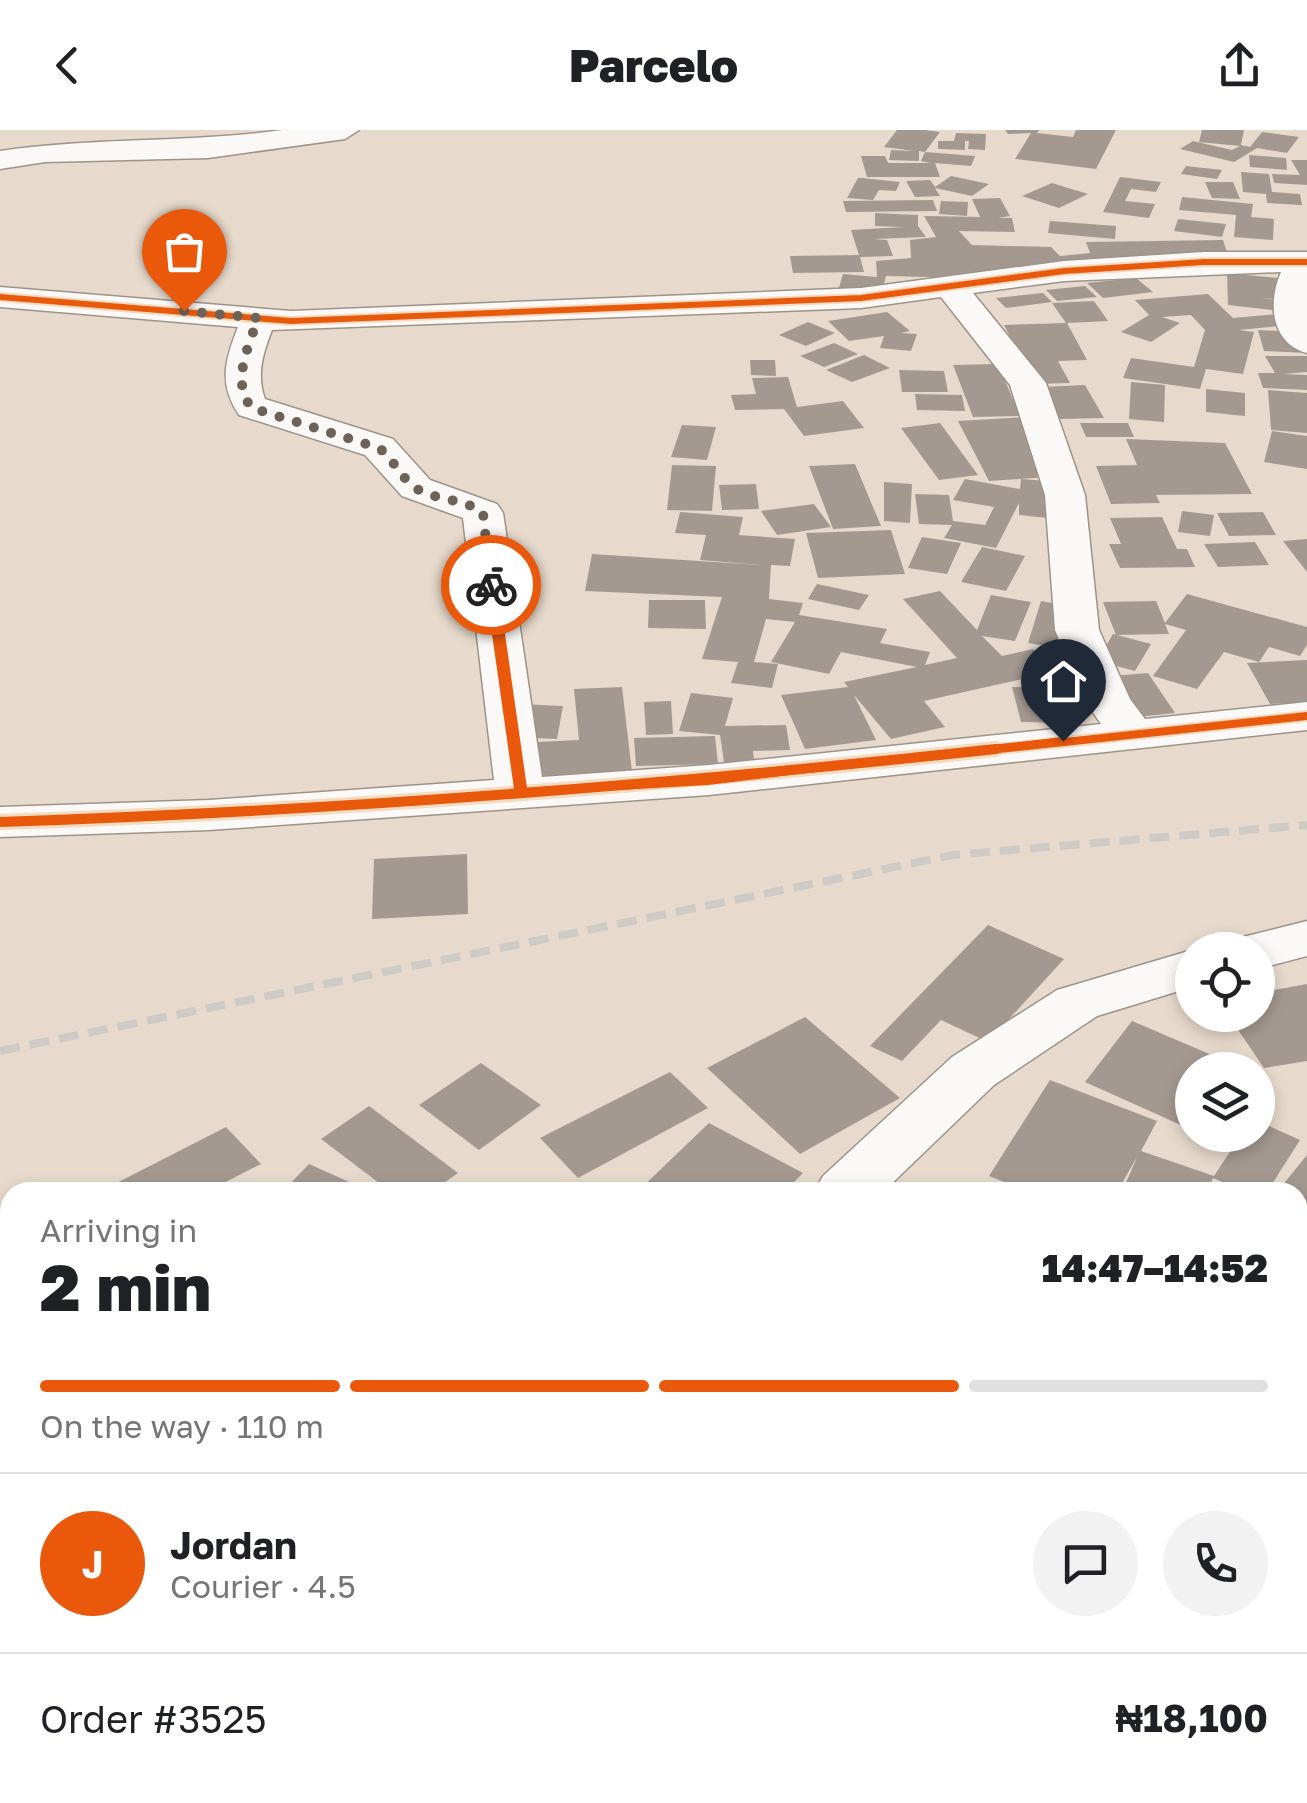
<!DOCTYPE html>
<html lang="en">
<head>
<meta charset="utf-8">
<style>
	:root { --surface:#fff; --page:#f2f2f2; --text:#202124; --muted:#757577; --line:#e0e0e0; --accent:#ea580c }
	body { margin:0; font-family:"Golos Text",sans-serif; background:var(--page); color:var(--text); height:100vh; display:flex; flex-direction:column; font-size:38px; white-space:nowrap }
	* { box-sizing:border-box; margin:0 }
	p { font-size:32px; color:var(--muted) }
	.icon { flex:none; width:55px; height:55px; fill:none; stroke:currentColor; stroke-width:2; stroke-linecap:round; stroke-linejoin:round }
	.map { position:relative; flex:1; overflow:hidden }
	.panel { position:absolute; left:0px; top:1052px; width:1308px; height:622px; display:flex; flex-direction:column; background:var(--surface); border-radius:30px 30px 0 0; box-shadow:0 5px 15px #0003 }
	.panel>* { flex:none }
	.fabs { position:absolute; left:1175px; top:802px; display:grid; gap:20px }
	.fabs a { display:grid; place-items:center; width:100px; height:100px; border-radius:50%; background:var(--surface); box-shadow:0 5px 15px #0003; font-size:50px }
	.pin { position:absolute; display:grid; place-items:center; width:85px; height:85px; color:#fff; margin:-102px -42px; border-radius:50% 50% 50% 0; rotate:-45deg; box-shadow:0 0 10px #0007 }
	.pin .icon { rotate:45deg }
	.courier { position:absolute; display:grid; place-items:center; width:100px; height:100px; margin:-50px; border:8px solid #ea580c; border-radius:50%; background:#fff; color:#222; box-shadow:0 2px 12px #0007 }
	.summary em { font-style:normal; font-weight:800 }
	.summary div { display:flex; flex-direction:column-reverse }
	.summary { display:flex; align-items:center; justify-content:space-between; height:170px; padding:0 40px }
	h1 { font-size:65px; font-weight:800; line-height:75px }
	.bar { display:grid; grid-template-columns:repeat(4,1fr); gap:15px 10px; align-content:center; height:120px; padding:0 40px }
	.bar i { height:12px; border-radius:8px; background:var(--line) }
	.bar .active { background:var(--accent) }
	.bar p { grid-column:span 4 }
	.line { display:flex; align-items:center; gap:25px; padding:0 40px; border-top:2px solid var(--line) }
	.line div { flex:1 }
	.round { display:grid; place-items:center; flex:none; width:105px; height:105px; border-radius:52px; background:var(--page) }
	header { display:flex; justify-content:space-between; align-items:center; height:130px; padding:0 40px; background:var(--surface); font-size:45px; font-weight:800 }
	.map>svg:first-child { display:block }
	.building { fill:#a49990 }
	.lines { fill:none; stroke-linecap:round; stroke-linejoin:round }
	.minor-casing { stroke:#9d9388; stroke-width:3 }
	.minor { fill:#fbf9f7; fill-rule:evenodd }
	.rail { stroke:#cecbc6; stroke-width:8; stroke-dasharray:20 10; stroke-linecap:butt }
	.cycleway-far2-casing { stroke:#f3dbc0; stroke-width:10 }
	.cycleway-far1-casing { stroke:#f3dbc0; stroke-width:12 }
	.cycleway-casing { stroke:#f3dbc0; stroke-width:16 }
	.cycleway-far2 { stroke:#e8590c; stroke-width:6 }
	.cycleway-far1 { stroke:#e8590c; stroke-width:8 }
	.cycleway { stroke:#e8590c; stroke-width:10 }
	.route { fill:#ea580c }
	.done { stroke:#6d6258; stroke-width:10; stroke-dasharray:0 18 }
</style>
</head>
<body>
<header><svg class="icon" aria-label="back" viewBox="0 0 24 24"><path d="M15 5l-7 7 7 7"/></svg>Parcelo<svg class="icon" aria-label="share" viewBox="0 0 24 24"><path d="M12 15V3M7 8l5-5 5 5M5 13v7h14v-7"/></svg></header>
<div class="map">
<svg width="1307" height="1673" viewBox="0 0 1307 1673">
	<rect width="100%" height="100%" fill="#e7dacc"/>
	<path class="building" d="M897,0H925L940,2L925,22L919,21V31L889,30L891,20L914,21L884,17Z
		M1005,0H1039L1037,3L1073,7L1076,0H1116L1096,39L1015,29L1031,3L1008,4Z
		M1202,0H1244L1241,15L1250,17L1262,2L1299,7L1287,23L1257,18L1234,32L1180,19L1193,11L1232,20L1240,16L1199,12Z
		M956,3L986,4L985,20L968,19L969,11H965V20L938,19V11H954Z
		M925,22L975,26L971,36L935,33L940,47H867L861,26H885L888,33H930L921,31Z
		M1249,25L1286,28L1287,40L1250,37Z
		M1291,30H1307V55L1274,53L1272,44L1300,45Z
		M1186,36L1222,40L1217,49L1181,44Z
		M1241,42L1269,44L1272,62L1300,64L1302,75L1267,73L1266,64L1243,62Z
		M951,46L989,54L972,66L935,58L940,66L915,67L906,51L930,50L935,57Z
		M1120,47L1161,52L1156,62L1131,59L1125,71L1155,74L1149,88L1103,82Z
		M858,48H862L900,52L896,61L879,60L873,70L847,68Z
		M1205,52H1233L1240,69L1212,68Z
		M1052,53L1088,64L1059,78L1022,66Z
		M1182,67L1253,74L1251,87L1274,89L1273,110L1234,107L1236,85L1179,80Z
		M1000,68L1010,86L998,88H1012L1015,102L959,101L972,115L1051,117L1060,126L1090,123L1086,112L1223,110L1228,125L967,148L886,146L881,165L838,161L843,144L877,147L876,131L911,128L910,110L936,107L924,86L980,87L972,69Z
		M933,70L937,81L846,82L843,71Z
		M941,71L968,72L967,86L939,84Z
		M875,83L918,85V96L926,107L874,109L887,110L893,126L860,127L864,142L793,143L790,126L859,125L851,100L903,97L875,96Z
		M1178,89L1226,94L1222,107L1174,101Z
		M1050,91L1116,96L1115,109L1048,103Z
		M1227,143L1296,150L1295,170L1261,168L1298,172L1297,183L1228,175Z
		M1136,148L1153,162L1103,168L1087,153Z
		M1085,156L1097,167L1057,171L1046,160Z
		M1043,163L1052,172L1006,178L996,168Z
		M1208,164L1233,188L1290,183L1301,194L1239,200L1254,202L1243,244L1206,239L1200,259L1123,248L1131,228L1194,237L1205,200L1191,185L1162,187L1180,193L1151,212L1121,202L1149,185L1135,170Z
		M1094,171L1108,191L1067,193L1087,230L1058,231L1070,253L1034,254L1004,195L1066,193L1052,173Z
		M887,182L910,201L901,203L917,204L911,221L880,218L884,206L849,211L828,191Z
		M808,192L835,203L806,216L779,205Z
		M1258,200L1301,202L1307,223L1264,221Z
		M834,213L858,224L824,237L800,226Z
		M864,225L890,238L852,252L826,240Z
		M1265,226H1307V242L1283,244L1307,245V260L1263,258L1258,243H1275Z
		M750,230H775L776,246L751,245Z
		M998,234L1020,286L973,287L953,235Z
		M899,240L944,241L948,262H902Z
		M788,247L797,277L843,271L864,298L804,306L784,279L735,280L731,265L756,264L752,248Z
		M1131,252L1165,255L1164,292L1129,289Z
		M1085,255L1104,288L1059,289L1041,257Z
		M1206,259L1245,263V286L1206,282Z
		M1268,260L1307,263V303L1271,300Z
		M915,264L962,265L965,281L917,280Z
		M1028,287L1063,346L989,351L958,291Z
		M940,293L978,345L939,350L901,298Z
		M1080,293H1128L1134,307H1086Z
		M682,295L716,297L707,330L671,327Z
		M1272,301L1307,306V339L1264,332Z
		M1126,309L1225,313L1252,364L1156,365L1160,373L1111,374L1096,336L1137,335Z
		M855,334L881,396L833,399L809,336Z
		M672,335L716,336L712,381L667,380Z
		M965,349L1020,359L1021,349L1060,352L1058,389L1019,385V373L996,418L944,408L952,395L919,394L915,364L949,365L953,391L985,395L994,377L953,370Z
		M884,352L912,354L910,393L884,391Z
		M756,354L759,379L722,380L719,355Z
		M814,374L831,397L777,405L761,381Z
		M1182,381L1214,385L1210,406L1178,402Z
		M680,382L743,387L739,405L795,409L790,436L771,435L769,469L803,473L799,485L887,499L880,513L930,522L925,535L957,528L903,469L940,461L977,500L991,465L1031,472L1015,511L982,506L1002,526L1033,519L1054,542L924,571L945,597L891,609L854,565L876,610L805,619L781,565L848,557L844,552L917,537L841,522L829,544L771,532L795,492L766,489L754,532L778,534L772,558L731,553L738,532L702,529L722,467L585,461L592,424L760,435L700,430L706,405L675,403Z
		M1263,382L1276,405L1229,406L1217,383Z
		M1162,387L1177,419H1187L1195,437L1120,438L1109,414H1121L1110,388Z
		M891,400L905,444L818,448L806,403Z
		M922,407L961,413L947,444L908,438Z
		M1307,409V442L1283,411Z
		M1255,412L1269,435L1218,437L1204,414Z
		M982,417L1025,426L1006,461L961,452Z
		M817,454L869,465L859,480L808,469Z
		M1187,464L1307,497V515L1300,526L1269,517L1259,532L1224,522L1197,559L1153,546L1186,500L1165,494L1169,504L1116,505L1103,472L1156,471L1165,493Z
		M649,470H705L706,499L648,498Z
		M1041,471L1070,476L1058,518L1028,513Z
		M1113,504L1151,514L1135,541L1097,531Z
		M1307,530V572L1270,574L1247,533Z
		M1148,543L1175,583L1137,587L1112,546Z
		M622,557L632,642L518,647L517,613L579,610L574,559Z
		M1012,557L1068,558L1078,593L1021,592Z
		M691,563L733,568L725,596L786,595L790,620L753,621L756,645L726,646L720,605L679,601Z
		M671,571L673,604L646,605L644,572Z
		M520,574L563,576L557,609L512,607Z
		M715,606L718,634L636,636L634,608Z
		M467,724L468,784L372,789L374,729Z
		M988,795L1064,829L988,912L941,890L902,931L870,916Z
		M1307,854V931L1264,938L1228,885H1258V863Z
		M805,887L900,968L800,1024L707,938Z
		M1132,891L1247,940H1192V1000L1085,952Z
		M481,933L541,975L479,1020L419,975Z
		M670,942L708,978L578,1048L540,1008Z
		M1050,950L1157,991L1141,1021L1214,1046L1241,1005H1258V991L1300,1010L1267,1062H1246L1213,1048L1207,1062H1122L1137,1027L1117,1062H1029L989,1046Z
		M369,976L458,1043L431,1062H391L321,1009Z
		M709,993L803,1043L784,1062H637Z
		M226,997L261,1034L206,1062H99Z
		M1307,1025V1142L1298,1137V1062H1277Z
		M309,1034L356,1055L349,1062H282Z
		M10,1095V1182L0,1187V1100Z
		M0,1334L10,1341V1405L0,1414Z
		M1307,1387V1443L1298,1436V1396Z
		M0,1472L10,1481V1637L0,1627Z
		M1298,1503L1307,1510V1650L1298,1660Z
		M10,1648V1665H161L153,1673H0V1658Z
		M412,1665H568L576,1673H402Z
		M601,1665H726L736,1673H611Z
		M986,1665H1294L1287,1673H978Z"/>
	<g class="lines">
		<defs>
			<path id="minor" d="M283,0H359L345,9L208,28L45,32L0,39V21C94,7 189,13 283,0Z
				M1204,122H1307V223C1270,213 1268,171 1281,142L1064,151L973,163L1046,253L1085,365L1099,500L1130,569L1145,589L1307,572V600L709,665L209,700L0,707V677L209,670L494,650L463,388L402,366L365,325L239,285C218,254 225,230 238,197L0,177V157L291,181L861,158L1064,131ZM941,167L1010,255L1045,365L1055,500L1085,571L1101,594L709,635L542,647L503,383L497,374L430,350L393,309L265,269C256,245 263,223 272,200L861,178Z
				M1307,791V826L1258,839V820H1231L1239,808Z
				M1192,820V857L1097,886L994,955L883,1062H814L823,1046L952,927L1057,860Z
				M1307,1199V1258L1298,1261V1202Z
				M196,1665H282L278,1673H192Z
				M750,1665H837L833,1673H746Z"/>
		</defs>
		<use href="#minor" class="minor-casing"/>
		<use href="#minor" class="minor"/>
		<path class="rail" d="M0,921L953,725L1307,695"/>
		<defs>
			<path id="cycleway-far2" d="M0,167L291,191L861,168L1064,141L1204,132H1307"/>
			<path id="cycleway-far1" d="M972,622L1307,586"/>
			<path id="cycleway" d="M0,692C333,681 665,655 996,619"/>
		</defs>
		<use href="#cycleway-far2" class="cycleway-far2-casing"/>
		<use href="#cycleway-far1" class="cycleway-far1-casing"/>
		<use href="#cycleway" class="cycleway-casing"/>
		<use href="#cycleway-far2" class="cycleway-far2"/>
		<use href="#cycleway-far1" class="cycleway-far1"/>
		<use href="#cycleway" class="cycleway"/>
	</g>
	<path class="route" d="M491,451L498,455L527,658L708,646L1063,607L1070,611L708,655L515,666L485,455Z"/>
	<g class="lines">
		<path class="done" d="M184,181L258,188C249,216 230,253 252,278L379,318C396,331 402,353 423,362C443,371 465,369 483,383L491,455"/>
	</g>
</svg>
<div class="fabs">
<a><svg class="icon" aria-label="locate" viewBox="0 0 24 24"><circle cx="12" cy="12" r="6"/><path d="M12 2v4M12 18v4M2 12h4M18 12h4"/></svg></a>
<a><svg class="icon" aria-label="layers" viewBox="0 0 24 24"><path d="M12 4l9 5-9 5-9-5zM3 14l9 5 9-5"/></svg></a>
</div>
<div class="pin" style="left:184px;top:181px;background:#ea580c"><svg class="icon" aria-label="bag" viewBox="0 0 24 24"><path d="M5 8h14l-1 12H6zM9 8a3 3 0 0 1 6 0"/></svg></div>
<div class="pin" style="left:1063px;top:611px;background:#1f2937"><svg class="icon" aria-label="home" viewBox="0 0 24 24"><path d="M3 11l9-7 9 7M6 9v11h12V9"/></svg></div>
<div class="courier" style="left:491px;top:455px"><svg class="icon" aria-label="bike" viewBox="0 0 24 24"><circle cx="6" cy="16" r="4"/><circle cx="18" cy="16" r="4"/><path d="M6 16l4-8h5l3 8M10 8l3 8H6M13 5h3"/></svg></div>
<section class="panel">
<div class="summary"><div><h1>2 min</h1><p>Arriving in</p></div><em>14:47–14:52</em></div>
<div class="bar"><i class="active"></i><i class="active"></i><i class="active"></i><i></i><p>On the way · 110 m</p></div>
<div class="line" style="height:180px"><b class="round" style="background:var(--accent);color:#fff">J</b><div><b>Jordan</b><p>Courier · 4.5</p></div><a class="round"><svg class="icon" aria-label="chat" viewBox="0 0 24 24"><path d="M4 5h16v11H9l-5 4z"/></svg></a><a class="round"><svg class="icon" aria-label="phone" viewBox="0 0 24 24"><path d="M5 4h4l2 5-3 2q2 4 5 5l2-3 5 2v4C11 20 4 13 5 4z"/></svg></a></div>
<div class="line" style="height:130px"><div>Order #3525</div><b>₦18,100</b></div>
</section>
</div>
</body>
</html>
